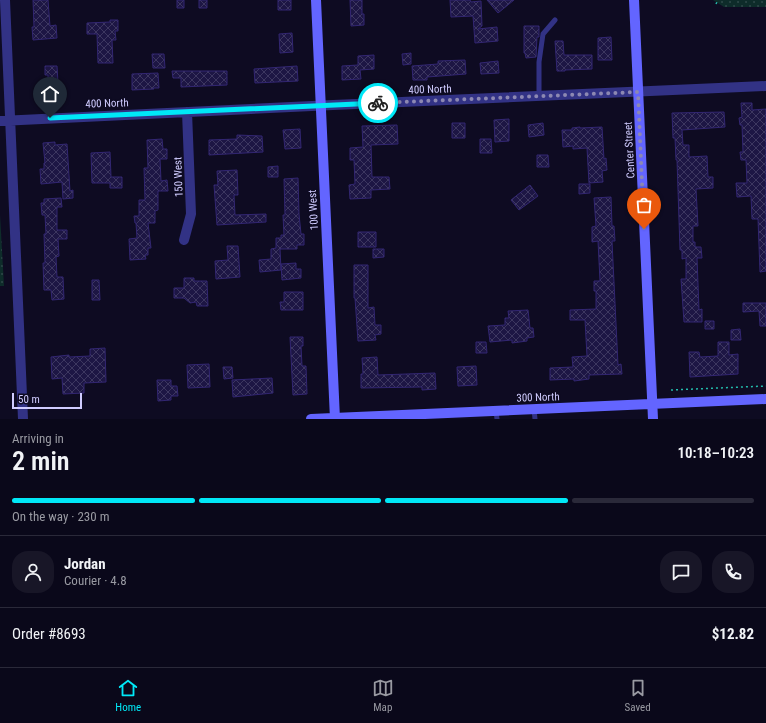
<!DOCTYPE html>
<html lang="en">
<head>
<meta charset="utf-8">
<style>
	:root { --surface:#0a081a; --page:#181627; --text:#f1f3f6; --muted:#999aa2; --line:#2a2939; --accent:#00e8f7 }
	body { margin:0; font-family:"Roboto Condensed",sans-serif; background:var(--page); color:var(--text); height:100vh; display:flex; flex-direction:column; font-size:15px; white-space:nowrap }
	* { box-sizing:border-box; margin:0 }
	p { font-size:13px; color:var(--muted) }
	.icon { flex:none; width:22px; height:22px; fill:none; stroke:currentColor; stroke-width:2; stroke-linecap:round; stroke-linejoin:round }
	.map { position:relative; height:419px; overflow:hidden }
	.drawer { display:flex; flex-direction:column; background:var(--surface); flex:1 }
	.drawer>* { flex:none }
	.scale { position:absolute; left:12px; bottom:10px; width:70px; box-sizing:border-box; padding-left:4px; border:2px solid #d0ccff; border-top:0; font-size:11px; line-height:14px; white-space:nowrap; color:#d0ccff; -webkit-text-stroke:3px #0e0b22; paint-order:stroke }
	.pin { position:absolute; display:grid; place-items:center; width:34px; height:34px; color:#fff; margin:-41px -17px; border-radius:50% 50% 50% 0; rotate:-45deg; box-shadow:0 0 4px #0007 }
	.pin .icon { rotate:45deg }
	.courier { position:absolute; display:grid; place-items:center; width:40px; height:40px; margin:-20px; border:3px solid #00e8f7; border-radius:50%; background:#fff; color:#222; box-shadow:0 1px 5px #0007 }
	.summary em { font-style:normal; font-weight:600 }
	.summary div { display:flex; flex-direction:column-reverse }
	.summary { display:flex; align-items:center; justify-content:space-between; height:68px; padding:0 12px }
	h1 { font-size:26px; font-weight:600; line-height:30px }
	.bar { display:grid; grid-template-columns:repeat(4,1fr); gap:6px 4px; align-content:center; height:48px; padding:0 12px }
	.bar i { height:5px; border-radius:3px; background:var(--line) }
	.bar .selected { background:var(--accent) }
	.bar p { grid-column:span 4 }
	.line { display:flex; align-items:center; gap:10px; padding:0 12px; border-top:1px solid var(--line) }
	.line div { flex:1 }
	.round { display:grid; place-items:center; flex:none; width:42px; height:42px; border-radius:16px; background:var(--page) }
	.dock { display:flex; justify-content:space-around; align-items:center; height:56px; border-top:1px solid var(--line); background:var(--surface); font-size:11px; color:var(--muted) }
	.dock a { display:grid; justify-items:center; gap:2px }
	.dock .selected { color:var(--accent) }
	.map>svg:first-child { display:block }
	.grass { fill:url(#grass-dots) }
	.building { fill:url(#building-cross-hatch); stroke:#322672 }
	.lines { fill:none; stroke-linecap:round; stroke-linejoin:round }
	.path { stroke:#23bcac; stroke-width:1.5; stroke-dasharray:2 3; stroke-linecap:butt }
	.lane { stroke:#323285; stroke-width:5 }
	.street { stroke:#323285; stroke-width:10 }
	.secondary { stroke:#6365ff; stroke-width:10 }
	.done { stroke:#8c88b2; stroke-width:4; stroke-dasharray:0 7.2 }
	.route { stroke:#00e8f7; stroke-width:5 }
	.labels { text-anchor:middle; stroke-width:3; stroke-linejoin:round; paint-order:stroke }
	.street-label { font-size:11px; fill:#d0ccff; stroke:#0e0b22 }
</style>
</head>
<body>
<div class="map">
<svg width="766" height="419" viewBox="0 0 766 419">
	<defs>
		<pattern id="grass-dots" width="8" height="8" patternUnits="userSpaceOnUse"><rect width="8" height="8" fill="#0e2c2a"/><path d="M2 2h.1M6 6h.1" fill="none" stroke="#30494a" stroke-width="1.8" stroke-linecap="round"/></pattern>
		<pattern id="building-cross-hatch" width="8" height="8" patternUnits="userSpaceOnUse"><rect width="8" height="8" fill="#1d1644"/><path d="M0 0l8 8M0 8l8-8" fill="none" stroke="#3d3760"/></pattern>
	</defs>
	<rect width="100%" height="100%" fill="#0e0b22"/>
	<path class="grass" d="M713,0H766V7H724Z
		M0,215L4,286H0Z"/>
	<path class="building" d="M33,0H48L50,26L56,25L57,38L33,40L32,27H34Z
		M177,0H184V8H177Z
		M199,0H207V8H199Z
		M278,0H291V10H278Z
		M350,0H362V14H364V25L351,26Z
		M450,0H470L471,2L481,1L482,26L478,29L497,27L498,41L475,43L473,16L451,17Z
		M487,0H514L498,13Z
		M110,20H118V31H115L116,40H112L113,63H98L97,34H87V23L110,22Z
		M524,26H539V37H537L536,57L526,58L525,53H524Z
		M292,33L293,52L280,53L279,34Z
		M611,37L612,60H598V38Z
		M555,41H563L564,55H592V69L565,70V71H557Z
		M411,53V64L403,65L402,54Z
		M152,54H164L165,68H153Z
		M374,55V69L360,70L361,79L342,80V66L358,65V56Z
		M465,60L466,74L427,77V80H413L412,66L438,64V61Z
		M498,61L499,73L481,74L480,63Z
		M45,66H57L58,83H48V75H45Z
		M297,66L298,81L255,83L254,69Z
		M172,71H227V85L181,87V78H173Z
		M158,73L159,88H153L154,89L132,90V74Z
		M741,103H752V110L766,109V271L760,272L758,219H752L751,196L737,197L736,183H747L746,160H741L740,152H743L742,125H740L739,118L742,117Z
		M724,112L725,127L682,130L683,145H689V157L707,156L708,177H713V188L696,189L698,226H693V242H695V247H701L702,258H697L699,310L702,309V322H684L681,279H686V258L682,259V250H680L677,160H676L675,138H673L672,113Z
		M509,119V141L495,142L494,120Z
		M452,123H465V138H452Z
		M543,123L544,135L529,137L528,125Z
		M397,125L398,144L371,145L372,177H389L390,189L371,190V198L350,199L349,185L355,184L354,160H350V148L363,147L362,126Z
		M580,127V128L602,127L604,159L606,158L607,170L602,171L603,182L589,183L587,148L573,149V146L563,147L562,130H572V128Z
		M300,129L301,148L285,149L283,130Z
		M237,135L262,136L263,152L209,155V140L237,139Z
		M162,139L163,149H167V159H160L161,181L167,180L168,191H158V210L155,211V223H148L151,248H148V255H145L146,259L130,260L129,239L137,238L136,223H135L134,216H139V200H145L144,168H148L147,140Z
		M480,139H491L492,153H480Z
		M55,142V145L67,144L70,191L73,190V198L63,199L62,182L41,184L40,169H44V163H45L43,143Z
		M110,152L111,177H122V188H110V183H92L91,153Z
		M537,155H548L549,167H537Z
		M278,166V177H268V167Z
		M237,170L238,195H234L235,215L266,214V222L217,225L214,185H218L217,171Z
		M298,178L299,214L301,234H304V245H297V249H280L281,270L260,272L259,260L271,259V249L276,248V238H281V235H284L283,215H285L284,179Z
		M579,184H590V193L579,194Z
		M530,185L538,196L519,210L511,200Z
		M611,197L612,226H614L615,241H612L618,365L621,364L622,374L589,375V379L574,381V379L550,380V368L573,367L572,357L587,356L585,320H570V310L596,309V291H594V281H600L598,241L592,242V227L596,226L594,198Z
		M61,198L62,207H57V230H67V239H58L59,256L56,257L57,277H63L64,299L52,300L51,290H44L43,263H45L44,234H46L45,215H42L41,203H44V199Z
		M358,232H376V247H358Z
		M227,246H238L240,277L216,279L215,261L228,260Z
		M373,249H384V257L373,258Z
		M296,263V269H301V278L282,280L281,264Z
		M354,265H368V308L374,307L375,325H381V334L375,335L376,340L358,341L355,298H354Z
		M184,278H194V281H207L208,306H197L196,302L190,303L184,298H174V288H184Z
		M92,280H99L100,300H92Z
		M284,292H303V310H281L280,302H284Z
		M743,303H766V326H760L759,311L743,312Z
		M528,310L530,328H533L534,337L527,338V341L512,343V340L490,342L488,326L505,325V318H509L508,311Z
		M705,321H714V329H705Z
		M740,329L741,340H731V330Z
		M290,337H303V346H301L302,366H306L307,394L293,395Z
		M476,342H486L487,353H476Z
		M718,342H729V355L738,354V374L690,377L689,352H699L700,357L718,356Z
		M105,348L106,382L84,383V393L63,394L62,378L52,379L51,357L69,355V357L90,356V349Z
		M377,357L378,375L435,373L436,389L422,390V387L361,388V374H363L362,358Z
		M209,364L210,387L188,388L187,365Z
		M476,366L477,385L458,386L457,367Z
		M223,367H232L233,378L224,379Z
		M272,378L273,393L233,397L232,380Z
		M157,380H171V386H177L178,396H171V400L158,401Z"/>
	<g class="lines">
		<path class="path" d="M716,4L718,0
			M671,390L766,386"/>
		<path class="lane" d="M539,97V62L543,34L555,20
			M534,409L535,419
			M496,411L497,419"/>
		<path class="street" d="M5,0L23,419
			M0,121L333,105L766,86
			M184,240L191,214L187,112"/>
		<path class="secondary" d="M316,0L335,419
			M634,0L653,419
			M311,419L766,399"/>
	</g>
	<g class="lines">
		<path class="done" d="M378,103L638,92L644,229"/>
		<path class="route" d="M50,118L378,103"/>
	</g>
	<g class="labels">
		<g class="street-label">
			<text transform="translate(430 89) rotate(-2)" y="4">400 North</text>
			<text transform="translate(107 103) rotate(-2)" y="4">400 North</text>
			<text transform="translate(629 150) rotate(-93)" y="4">Center Street</text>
			<text transform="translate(178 177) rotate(-92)" y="4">150 West</text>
			<text transform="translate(313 210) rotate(-93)" y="4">100 West</text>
			<text transform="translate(538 397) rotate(-2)" y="4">300 North</text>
		</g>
	</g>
</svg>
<div class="scale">50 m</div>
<div class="pin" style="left:644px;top:229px;background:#ea580c"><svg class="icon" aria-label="bag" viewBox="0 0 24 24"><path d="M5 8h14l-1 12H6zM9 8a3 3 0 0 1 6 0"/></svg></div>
<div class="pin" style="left:50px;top:118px;background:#1f2937"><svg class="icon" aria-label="home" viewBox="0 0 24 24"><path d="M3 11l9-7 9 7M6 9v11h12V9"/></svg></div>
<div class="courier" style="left:378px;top:103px"><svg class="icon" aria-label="bike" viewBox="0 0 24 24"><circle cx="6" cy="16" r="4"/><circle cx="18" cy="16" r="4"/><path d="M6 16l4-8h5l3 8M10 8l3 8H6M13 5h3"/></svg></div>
</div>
<section class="drawer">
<div class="summary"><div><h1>2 min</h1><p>Arriving in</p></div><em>10:18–10:23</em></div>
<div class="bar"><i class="selected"></i><i class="selected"></i><i class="selected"></i><i></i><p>On the way · 230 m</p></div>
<div class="line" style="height:72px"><a class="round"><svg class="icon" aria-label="person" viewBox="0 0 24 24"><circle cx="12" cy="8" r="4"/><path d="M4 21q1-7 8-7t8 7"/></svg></a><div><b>Jordan</b><p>Courier · 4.8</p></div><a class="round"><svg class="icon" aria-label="chat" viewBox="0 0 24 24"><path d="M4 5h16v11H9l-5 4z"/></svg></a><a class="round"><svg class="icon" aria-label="phone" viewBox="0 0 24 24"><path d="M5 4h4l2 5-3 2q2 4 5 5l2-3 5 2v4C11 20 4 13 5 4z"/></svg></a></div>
<div class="line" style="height:52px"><div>Order #8693</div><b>$12.82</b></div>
</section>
<nav class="dock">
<a class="selected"><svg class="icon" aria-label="home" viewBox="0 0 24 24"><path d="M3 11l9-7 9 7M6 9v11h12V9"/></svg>Home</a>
<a><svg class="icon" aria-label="map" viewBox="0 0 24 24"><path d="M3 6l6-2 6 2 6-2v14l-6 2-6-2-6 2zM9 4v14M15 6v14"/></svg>Map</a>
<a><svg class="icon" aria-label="saved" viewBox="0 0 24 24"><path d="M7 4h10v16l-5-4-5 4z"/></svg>Saved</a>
</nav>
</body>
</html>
